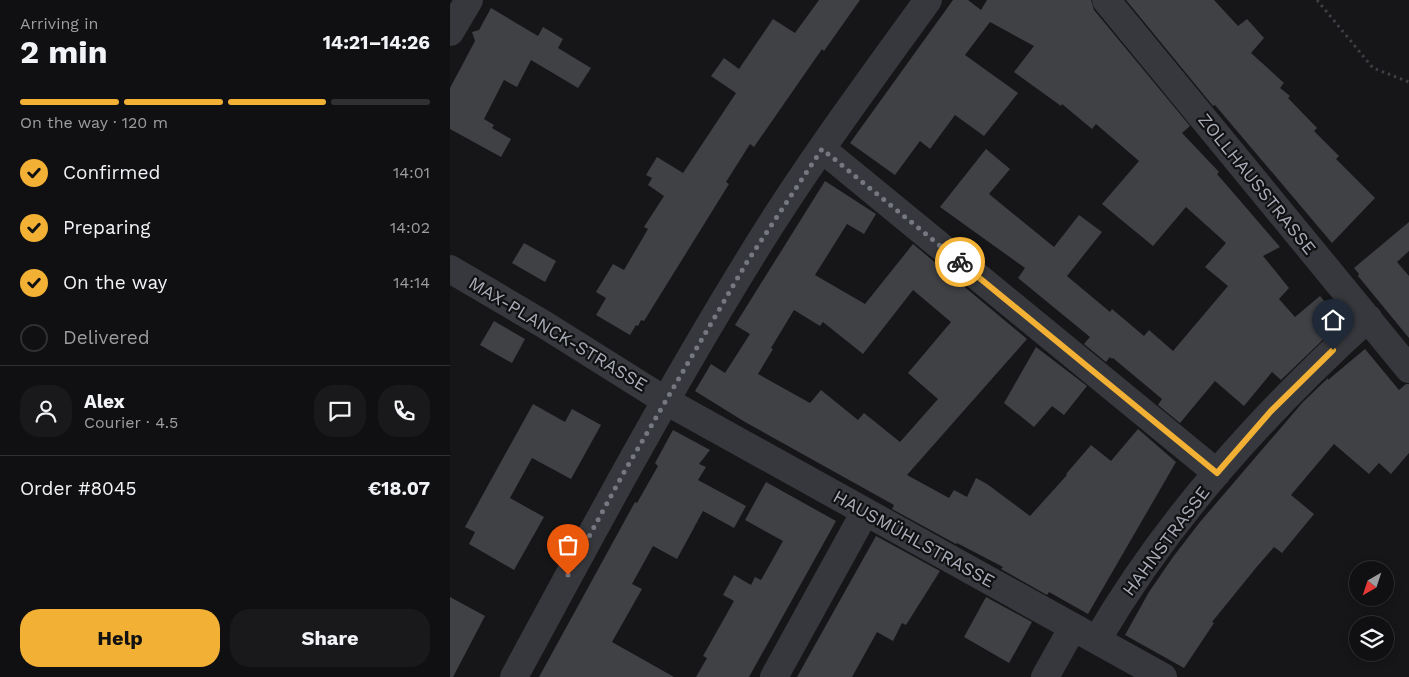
<!DOCTYPE html>
<html lang="en">
<head>
<meta charset="utf-8">
<style>
	:root { --surface:#101012; --page:#19191b; --text:#f1f3f6; --muted:#9c9d9f; --line:#303032; --accent:#f2b134 }
	body { margin:0; font-family:"Work Sans",sans-serif; background:var(--page); color:var(--text); height:100vh; display:flex; flex-direction:column; font-size:19px; white-space:nowrap }
	* { box-sizing:border-box; margin:0 }
	p { font-size:16px; color:var(--muted) }
	.icon { flex:none; width:28px; height:28px; fill:none; stroke:currentColor; stroke-width:2; stroke-linecap:round; stroke-linejoin:round }
	.map { position:relative; flex:1; overflow:hidden }
	.side { display:flex; flex-direction:column; background:var(--surface); width:450px }
	.side>* { flex:none }
	.needle { width:32px; rotate:219deg }
	.fabs { position:absolute; left:899px; top:561px; display:grid; gap:10px }
	.fabs a { display:grid; place-items:center; width:45px; height:45px; border-radius:50%; background:var(--surface); box-shadow:0 2px 8px #0003,0 0 0 1px var(--line); font-size:25px }
	.pin { position:absolute; display:grid; place-items:center; width:42px; height:42px; color:#fff; margin:-51px -21px; border-radius:50% 50% 50% 0; rotate:-45deg; box-shadow:0 0 5px #0007 }
	.pin .icon { rotate:45deg }
	.courier { position:absolute; display:grid; place-items:center; width:50px; height:50px; margin:-25px; border:4px solid #f2b134; border-radius:50%; background:#fff; color:#222; box-shadow:0 1px 6px #0007 }
	.head em { font-style:normal; font-weight:700 }
	.head div { display:flex; flex-direction:column-reverse }
	.head { display:flex; align-items:center; justify-content:space-between; height:85px; padding:0 20px }
	h1 { font-size:32px; font-weight:700; line-height:38px }
	.bar { display:grid; grid-template-columns:repeat(4,1fr); gap:8px 5px; align-content:center; height:60px; padding:0 20px }
	.bar i { height:6px; border-radius:4px; background:var(--line) }
	.bar .on { background:var(--accent) }
	.bar p { grid-column:span 4 }
	.line { display:flex; align-items:center; gap:12px; padding:0 20px; border-top:1px solid var(--line) }
	.line div { flex:1 }
	.round { display:grid; place-items:center; flex:none; width:52px; height:52px; border-radius:20px; background:var(--page) }
	ol { padding:0 20px; list-style:none }
	li { display:flex; align-items:center; gap:15px; height:55px }
	li p { margin-inline-start:auto }
	li .icon { padding:5px; border-radius:50%; background:var(--accent); color:#111; stroke-width:4 }
	li:last-child { color:var(--muted) }
	li i { width:28px; height:28px; border:2px solid var(--line); border-radius:50% }
	.button { display:flex; gap:10px; margin-top:auto; padding:10px 20px }
	.button a { flex:1; height:58px; border-radius:20px; background:var(--accent); color:#111; font-size:20px; font-weight:700; line-height:58px; text-align:center }
	.button a+a { background:var(--page); color:var(--text) }
	main { display:flex; flex:1; min-height:0 }
	.map>svg:first-child { display:block }
	.building { fill:#404145; fill-rule:evenodd }
	.lines { fill:none; stroke-linecap:round; stroke-linejoin:round }
	.path { stroke:#3d3f44; stroke-width:3; stroke-dasharray:2.5 4; stroke-linecap:butt }
	.minor { stroke:#37383d; stroke-width:28 }
	.done { stroke:#757880; stroke-width:5; stroke-dasharray:0 9 }
	.route { stroke:#f2b134; stroke-width:6 }
	.labels { text-anchor:middle; stroke-width:4.5; stroke-linejoin:round; paint-order:stroke }
	.street-label { font-size:18px; fill:#a8adb8; stroke:#111113 }
</style>
</head>
<body>
<main>
<section class="side">
<div class="head"><div><h1>2 min</h1><p>Arriving in</p></div><em>14:21–14:26</em></div>
<div class="bar"><i class="on"></i><i class="on"></i><i class="on"></i><i></i><p>On the way · 120 m</p></div>
<ol>
<li><svg class="icon" aria-label="check" viewBox="0 0 24 24"><path d="M5 12l5 5 9-10"/></svg>Confirmed<p>14:01</p></li>
<li><svg class="icon" aria-label="check" viewBox="0 0 24 24"><path d="M5 12l5 5 9-10"/></svg>Preparing<p>14:02</p></li>
<li><svg class="icon" aria-label="check" viewBox="0 0 24 24"><path d="M5 12l5 5 9-10"/></svg>On the way<p>14:14</p></li>
<li><i></i>Delivered</li>
</ol>
<div class="line" style="height:90px"><a class="round"><svg class="icon" aria-label="person" viewBox="0 0 24 24"><circle cx="12" cy="8" r="4"/><path d="M4 21q1-7 8-7t8 7"/></svg></a><div><b>Alex</b><p>Courier · 4.5</p></div><a class="round"><svg class="icon" aria-label="chat" viewBox="0 0 24 24"><path d="M4 5h16v11H9l-5 4z"/></svg></a><a class="round"><svg class="icon" aria-label="phone" viewBox="0 0 24 24"><path d="M5 4h4l2 5-3 2q2 4 5 5l2-3 5 2v4C11 20 4 13 5 4z"/></svg></a></div>
<div class="line" style="height:65px"><div>Order #8045</div><b>€18.07</b></div>
<div class="button"><a>Help</a><a>Share</a></div>
</section>
<div class="map">
<svg width="959" height="677" viewBox="0 0 959 677">
	<rect width="100%" height="100%" fill="#161618"/>
	<path class="building" d="M369,0H410L374,51L372,49L304,147L300,144L276,182L279,184L194,321L191,320L188,326L186,325L180,335L146,315L156,298L146,292L163,264L174,270L198,229L194,227L214,196L198,185L202,178L196,175L202,165L207,157L233,173L286,93L261,76L274,58L289,69L323,19L345,33Z
		M503,0H518L531,10L537,0H641L644,10L740,126L732,133L769,172L767,174L830,247L813,256L839,288L829,299L845,317L870,296L885,313L883,330L831,380L822,372L794,406L765,381L730,423L708,405L712,399L663,358L662,359L660,357L656,362L634,344L640,337L568,278L575,268L490,207L536,149L560,169L539,194L604,247L629,215L652,232L617,276L660,312L662,309L694,336L699,330L723,351L778,286L755,267L776,243L736,207L703,246L652,204L689,161L646,124L642,129L612,104L611,106L564,72L584,46L540,22L515,55L568,93L534,136L505,115L480,149L470,141L445,175L400,143Z
		M676,0H764L788,26L797,19L814,38L801,53L834,83L830,88L840,96L838,98L867,128L864,131L889,156L886,159L925,198L882,243L765,105L763,106Z
		M41,8L88,36L93,27L113,39L108,48L141,68L128,88L81,60L67,87L54,80L34,119L44,125L42,128L61,139L51,157L0,129V88L25,41L22,32L29,30Z
		M375,181L426,214L414,234L397,224L365,275L415,304L463,244L577,339L457,475L499,498L504,490L517,497L526,478L537,484L580,516L617,475L616,474L641,445L661,461L688,429L726,462L638,614L599,592L597,595L551,569L553,567L507,543L506,544L442,509L444,505L295,422L245,391L261,364L275,373L300,334L285,325ZM463,290L501,322L458,373L488,399L450,442L414,413L408,420L371,390L360,403L308,374L323,349L321,348L344,310L370,326L373,322L413,354Z
		M959,222V251L947,262L959,276V338L908,276L909,274L904,268Z
		M74,243L106,261L95,282L62,263Z
		M44,321L75,339L62,363L30,345Z
		M586,347L637,386L614,415L602,406L584,427L554,403Z
		M915,349L949,390L956,384H959V453L941,474L929,463L919,474L884,444L841,495L864,514L832,553L824,547L805,569L762,622L764,623L734,668L675,635L699,592L723,557L750,522L853,402L878,378V380Z
		M83,404L115,422L122,409L151,425L121,479L82,458L60,498L94,517L64,570L19,544L25,532L15,527Z
		M223,430L260,450L249,464L256,467L248,480L296,506L284,528L253,511L227,559L203,546L182,584L192,589L162,642L224,677H89L185,502L187,503L208,466L205,463Z
		M316,482L386,521L299,677H246L257,658L253,656L284,601L273,595L284,575L301,585L305,577L311,580L333,541L295,520Z
		M426,536L490,571L456,625L452,623L443,641L427,632L402,677H347Z
		M0,597L35,616L3,677H0Z
		M536,597L582,622L559,663L514,637Z"/>
	<g class="lines">
		<path class="path" d="M867,0L923,68L959,82"/>
		<path class="minor" d="M656,0L959,369
			M0,32L19,0
			M372,149L767,473
			M0,269L95,325L216,401L713,677
			M647,640C718,518 814,413 918,318
			M64,677C139,538 214,398 297,263C352,172 416,86 478,0
			M324,677L415,512
			M595,677L623,627"/>
	</g>
	<g class="lines">
		<path class="done" d="M118,575L173,474L297,262L372,149L510,262"/>
		<path class="route" d="M510,262L767,473L821,411L883,350"/>
	</g>
	<g class="labels">
		<g class="street-label">
			<text transform="translate(807 184) rotate(51)" y="6">ZOLLHAUSSTRASSE</text>
			<text transform="translate(108 334) rotate(31)" y="6">MAX-PLANCK-STRASSE</text>
			<text transform="translate(464 539) rotate(29)" y="6">HAUSMÜHLSTRASSE</text>
			<text transform="translate(716 541) rotate(-53)" y="6">HAHNSTRASSE</text>
		</g>
	</g>
</svg>
<div class="fabs">
<a><svg class="needle" viewBox="-14 -14 28 28"><path d="M0-13l5 13h-10z" fill="#e53935"/><path d="M0 13l5-13h-10z" fill="#9c9d9f"/></svg></a>
<a><svg class="icon" aria-label="layers" viewBox="0 0 24 24"><path d="M12 4l9 5-9 5-9-5zM3 14l9 5 9-5"/></svg></a>
</div>
<div class="pin" style="left:118px;top:575px;background:#ea580c"><svg class="icon" aria-label="bag" viewBox="0 0 24 24"><path d="M5 8h14l-1 12H6zM9 8a3 3 0 0 1 6 0"/></svg></div>
<div class="pin" style="left:883px;top:350px;background:#1f2937"><svg class="icon" aria-label="home" viewBox="0 0 24 24"><path d="M3 11l9-7 9 7M6 9v11h12V9"/></svg></div>
<div class="courier" style="left:510px;top:262px"><svg class="icon" aria-label="bike" viewBox="0 0 24 24"><circle cx="6" cy="16" r="4"/><circle cx="18" cy="16" r="4"/><path d="M6 16l4-8h5l3 8M10 8l3 8H6M13 5h3"/></svg></div>
</div>
</main>
</body>
</html>
